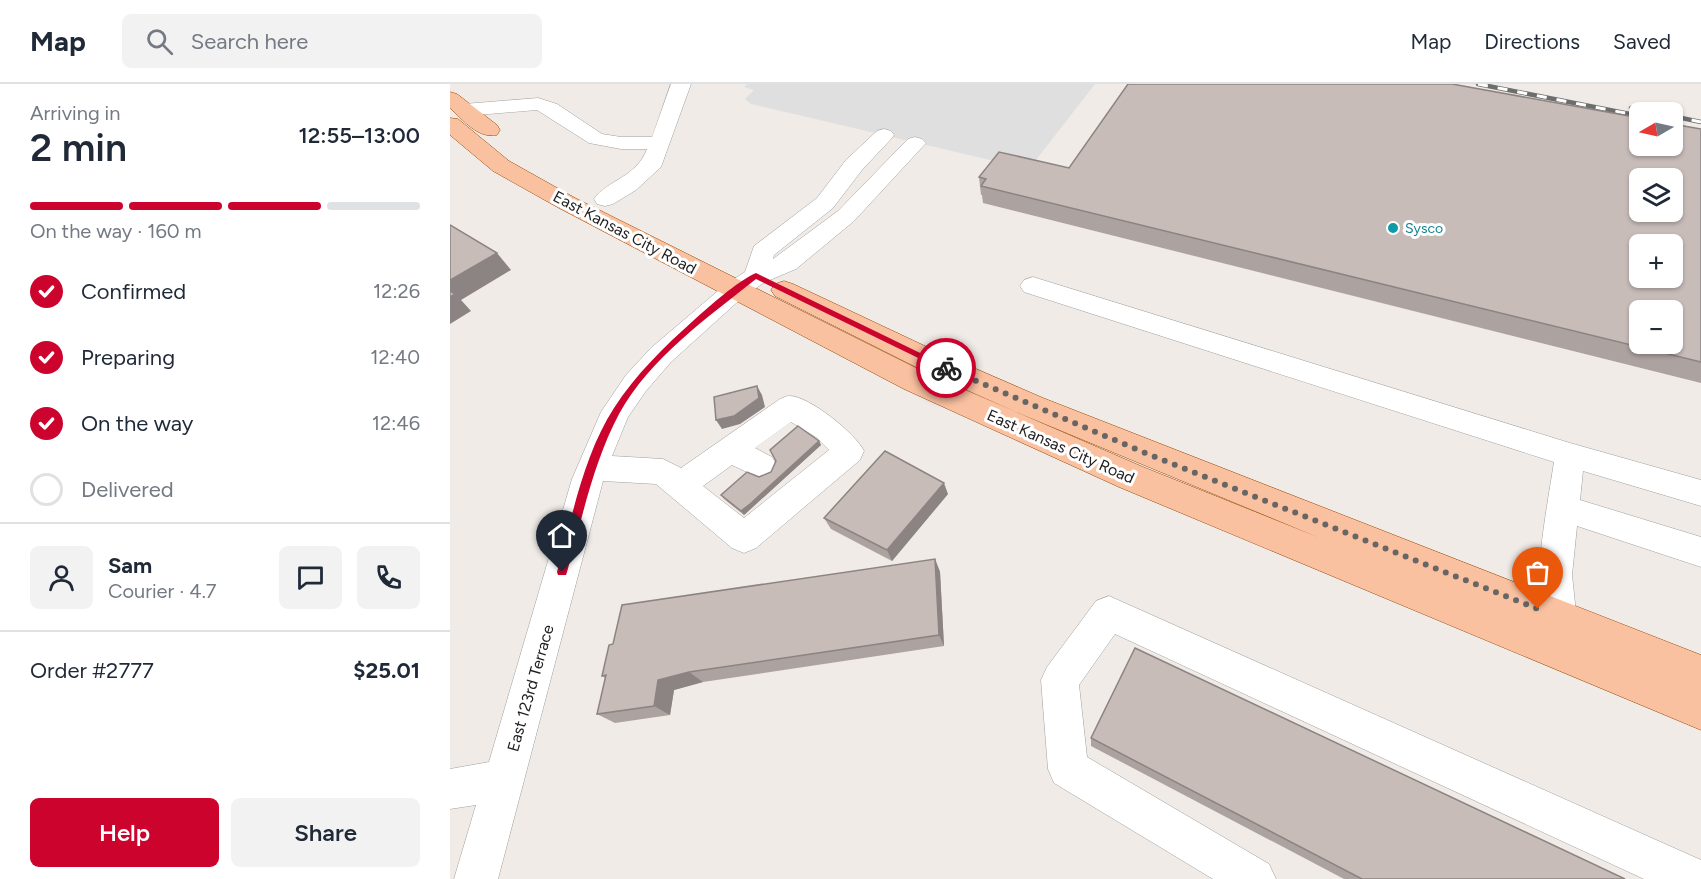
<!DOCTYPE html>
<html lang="en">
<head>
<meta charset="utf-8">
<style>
	:root { --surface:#fff; --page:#f2f2f3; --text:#1f2937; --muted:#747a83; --line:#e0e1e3; --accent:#cc032d }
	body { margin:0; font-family:Figtree,sans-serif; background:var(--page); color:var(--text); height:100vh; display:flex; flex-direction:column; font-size:22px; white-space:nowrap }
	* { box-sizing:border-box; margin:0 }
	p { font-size:20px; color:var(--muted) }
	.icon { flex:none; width:33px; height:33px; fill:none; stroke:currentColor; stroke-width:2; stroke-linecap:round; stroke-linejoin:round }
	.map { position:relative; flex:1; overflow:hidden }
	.panel { display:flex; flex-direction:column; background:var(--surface); width:450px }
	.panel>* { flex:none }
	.needle { width:39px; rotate:261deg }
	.tools { position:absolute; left:1179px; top:18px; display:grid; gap:12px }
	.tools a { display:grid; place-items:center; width:54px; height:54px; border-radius:9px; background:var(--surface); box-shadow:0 2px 4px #0004; font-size:30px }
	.pin { position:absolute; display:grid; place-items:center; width:51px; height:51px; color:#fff; margin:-62px -26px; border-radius:50% 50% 50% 0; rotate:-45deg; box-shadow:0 0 6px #0007 }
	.pin .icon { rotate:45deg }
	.courier { position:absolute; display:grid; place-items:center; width:60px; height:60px; margin:-30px; border:4px solid #cc032d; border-radius:50%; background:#fff; color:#222; box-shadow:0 2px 8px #0007 }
	.headline em { font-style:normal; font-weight:600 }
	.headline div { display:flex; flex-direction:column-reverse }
	.headline { display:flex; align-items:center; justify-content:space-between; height:102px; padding:0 30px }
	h1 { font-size:39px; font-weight:600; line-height:45px }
	.bar { display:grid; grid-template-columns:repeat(4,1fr); gap:9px 6px; align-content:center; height:72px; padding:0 30px }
	.bar i { height:8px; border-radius:4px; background:var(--line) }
	.bar .on { background:var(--accent) }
	.bar p { grid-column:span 4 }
	.line { display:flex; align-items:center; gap:15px; padding:0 30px; border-top:2px solid var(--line) }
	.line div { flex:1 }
	.round { display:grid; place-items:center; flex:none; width:63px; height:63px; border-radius:9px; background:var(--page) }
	ol { padding:0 30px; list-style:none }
	li { display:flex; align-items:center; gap:18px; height:66px }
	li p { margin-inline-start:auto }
	li .icon { padding:6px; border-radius:50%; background:var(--accent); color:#fff; stroke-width:4 }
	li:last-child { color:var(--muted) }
	li i { width:33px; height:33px; border:3px solid var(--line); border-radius:50% }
	.action { display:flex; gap:12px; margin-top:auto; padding:12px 30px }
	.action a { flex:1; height:69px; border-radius:9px; background:var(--accent); color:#fff; font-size:24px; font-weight:600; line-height:69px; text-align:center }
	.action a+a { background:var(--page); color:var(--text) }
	header { display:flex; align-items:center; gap:36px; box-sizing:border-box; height:84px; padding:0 30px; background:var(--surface); border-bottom:2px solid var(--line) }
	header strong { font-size:28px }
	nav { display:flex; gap:33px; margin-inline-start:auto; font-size:21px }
	.search { width:420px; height:54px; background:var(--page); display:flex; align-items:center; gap:15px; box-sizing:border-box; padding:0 21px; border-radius:9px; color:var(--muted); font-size:22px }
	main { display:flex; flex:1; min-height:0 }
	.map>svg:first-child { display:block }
	.parking { fill:#dfdfdf }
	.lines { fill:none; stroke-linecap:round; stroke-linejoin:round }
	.minor-casing { stroke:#a0a0a0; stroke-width:1 }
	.major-casing { stroke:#984803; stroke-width:1 }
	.minor { fill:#fff; fill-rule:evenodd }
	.major { fill:#fac1a1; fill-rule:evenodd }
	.rail-casing { stroke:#6d6d6d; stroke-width:4.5 }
	.rail { stroke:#fff; stroke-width:3; stroke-dasharray:10; stroke-linecap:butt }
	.wall { fill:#aca29f }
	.shaded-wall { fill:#8c8482 }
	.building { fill:#c8bcb9; stroke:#8c8482; stroke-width:1.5; fill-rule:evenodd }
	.route { fill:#cc032d }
	.done { stroke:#686665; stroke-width:6; stroke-dasharray:0 10.8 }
	.culture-dot { fill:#0f9aa8; stroke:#fff; stroke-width:2 }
	.labels { text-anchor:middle; stroke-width:6; stroke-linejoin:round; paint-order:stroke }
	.far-culture-label { font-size:14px; fill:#0d838f; stroke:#fff; text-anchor:start }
	.street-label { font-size:16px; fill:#1f1f1f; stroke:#fff }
</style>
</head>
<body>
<header>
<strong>Map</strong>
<div class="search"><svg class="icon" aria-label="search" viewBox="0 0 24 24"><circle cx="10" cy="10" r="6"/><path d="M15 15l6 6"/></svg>Search here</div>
<nav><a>Map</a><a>Directions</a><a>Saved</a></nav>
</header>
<main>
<section class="panel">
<div class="headline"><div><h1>2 min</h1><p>Arriving in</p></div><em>12:55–13:00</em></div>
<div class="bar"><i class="on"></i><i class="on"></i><i class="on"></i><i></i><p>On the way · 160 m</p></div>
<ol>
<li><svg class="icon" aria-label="check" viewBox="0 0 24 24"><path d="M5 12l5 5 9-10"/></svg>Confirmed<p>12:26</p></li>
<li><svg class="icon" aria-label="check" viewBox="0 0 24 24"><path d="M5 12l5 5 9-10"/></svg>Preparing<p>12:40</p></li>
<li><svg class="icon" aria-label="check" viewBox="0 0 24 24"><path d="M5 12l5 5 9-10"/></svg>On the way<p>12:46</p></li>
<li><i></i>Delivered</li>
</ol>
<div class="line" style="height:108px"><a class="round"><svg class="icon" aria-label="person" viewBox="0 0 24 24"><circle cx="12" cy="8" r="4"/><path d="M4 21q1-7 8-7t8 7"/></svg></a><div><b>Sam</b><p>Courier · 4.7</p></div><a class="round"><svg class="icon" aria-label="chat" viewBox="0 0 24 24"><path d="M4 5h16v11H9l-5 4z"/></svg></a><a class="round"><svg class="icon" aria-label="phone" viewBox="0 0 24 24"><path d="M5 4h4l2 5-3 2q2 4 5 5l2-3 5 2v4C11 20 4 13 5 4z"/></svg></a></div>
<div class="line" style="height:78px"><div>Order #2777</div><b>$25.01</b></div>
<div class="action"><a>Help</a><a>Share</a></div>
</section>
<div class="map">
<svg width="1251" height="795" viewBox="0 0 1251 795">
	<rect width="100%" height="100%" fill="#f0ebe6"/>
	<path class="parking" d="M297,0H645L579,85L301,20L295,15L304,6L294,3Z"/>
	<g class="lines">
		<defs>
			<path id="minor" d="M221,0H241L211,83L186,106L163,120L155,122L147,120L144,115C157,96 186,94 197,65H171L139,59L87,26L14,32L7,30L4,26L7,22L14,20L88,14L107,20L152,50L171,53H202Z
				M434,45L441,47L444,51L441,55L412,86L383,124L324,171L323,175L388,127L458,55L465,53L472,55L476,59L404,137L346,185L315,198L294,212L221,278L196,307L178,333L162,372L213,375L231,384L330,315C333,314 336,312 339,312C358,311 406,350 414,367L410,376L306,464L294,469L282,464L206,400L153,397L48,795H4L26,721L0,725V685L39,678L122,395L151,328L176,291L201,264L276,200L295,188L304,162L367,114L396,76L427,47ZM341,338L366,353L379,366L294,434L253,402L282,381L311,395L322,391L327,382L322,373L305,364Z
				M583,193L1120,359L1251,396V422L1133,387L1130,416L1251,453V483L1127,442L1122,491L1129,557L1124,569L1111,574L1098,569C1077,520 1096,431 1104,378L574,208L570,202L574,196Z
				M659,512L1251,776V795H1194L665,550L629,601L637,673L819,780L826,795H763L604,699L598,685L591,596L597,583L646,517Z"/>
			<path id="major" d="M0,8L7,10L47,41L50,46L47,51C28,55 13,36 0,24Z
				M0,34L8,35L59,77L125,114L476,289L693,383L870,454L571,330L474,287L325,212L321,206L325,200L334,197L343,200L494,271L593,314L1251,571V646L669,403L454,305L109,124L43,87L0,51Z"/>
		</defs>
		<use href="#minor" class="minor-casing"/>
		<use href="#major" class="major-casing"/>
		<use href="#minor" class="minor"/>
		<use href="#major" class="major"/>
		<defs>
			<path id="rail" d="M1028,0L1190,32
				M1181,24L1205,28
				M1222,32L1251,38"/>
		</defs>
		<use href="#rail" class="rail-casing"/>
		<use href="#rail" class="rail"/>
	</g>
	<path class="wall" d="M1251,45V299L533,119L532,111H531L529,93L619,84Z
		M369,357L371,361L294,431L274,415L271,411L321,388L326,377Z
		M498,410L442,477L381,445L374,434Z
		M485,475L490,488L494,562L253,598L224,606L220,631L165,639L147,630L155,594L152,592Z
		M641,654L1175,795H894L641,662Z"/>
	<path class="shaded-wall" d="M47,169L61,186L11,216L21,227L0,240V196Z
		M307,302L312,311L315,323L290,340L272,345L266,336Z
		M369,357L371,361L294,431L291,427Z
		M494,399L498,410L442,477L437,466Z
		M485,475L490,488L494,562L489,551Z
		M239,588L253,598L224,606L220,631L204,622L208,596Z"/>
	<path class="building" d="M678,0H1002L1190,34V62H1222V40L1251,45V278L531,102L536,95L529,93L549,68L619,84ZM1190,94H1222V128H1190ZM1190,160H1222V194H1190ZM1190,226H1222V260H1190Z
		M0,141L47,169L0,196Z
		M0,207L5,210L0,213Z
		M307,302L309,314L284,332L266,336L264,313Z
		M348,342L369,357L300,420L291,427L271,411L297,388L309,393L321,388L326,377L320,366Z
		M435,367L494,399L437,466L374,434Z
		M485,475L489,551L239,588L208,596L204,622L147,630L156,591L152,592L159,561L163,560L172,521Z
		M685,564L1175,795H912L641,654Z"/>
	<path class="route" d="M306,189L501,284L493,286L306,195C257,234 200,274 169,330C143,379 132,435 117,488L116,491H108L107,488C122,434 133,372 164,324C186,290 214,263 244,236C260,222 286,198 306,189Z"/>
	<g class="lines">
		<path class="done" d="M496,284L695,369L1088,525"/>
	</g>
	<circle class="culture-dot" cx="943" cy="144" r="6"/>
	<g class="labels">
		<g class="far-culture-label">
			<text x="955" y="149">Sysco</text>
		</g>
		<g class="street-label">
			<text transform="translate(175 148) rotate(28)" y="6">East Kansas City Road</text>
			<text transform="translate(611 362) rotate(24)" y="6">East Kansas City Road</text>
			<text transform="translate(80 604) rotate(-74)" y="6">East 123rd Terrace</text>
		</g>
	</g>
</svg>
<div class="tools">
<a><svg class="needle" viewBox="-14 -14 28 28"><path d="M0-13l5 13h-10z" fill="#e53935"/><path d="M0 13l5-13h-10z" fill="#747a83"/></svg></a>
<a><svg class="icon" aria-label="layers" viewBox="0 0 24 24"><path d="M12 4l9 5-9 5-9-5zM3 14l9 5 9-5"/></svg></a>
<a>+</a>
<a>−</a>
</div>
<div class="pin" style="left:1088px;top:525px;background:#ea580c"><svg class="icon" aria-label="bag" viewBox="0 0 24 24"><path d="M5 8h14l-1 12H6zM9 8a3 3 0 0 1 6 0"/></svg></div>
<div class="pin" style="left:112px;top:488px;background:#1f2937"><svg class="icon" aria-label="home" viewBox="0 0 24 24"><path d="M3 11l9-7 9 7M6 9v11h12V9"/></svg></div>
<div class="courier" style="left:496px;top:284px"><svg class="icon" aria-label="bike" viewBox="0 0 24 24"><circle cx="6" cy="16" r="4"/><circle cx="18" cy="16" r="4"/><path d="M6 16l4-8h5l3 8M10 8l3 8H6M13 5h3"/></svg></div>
</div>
</main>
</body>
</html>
